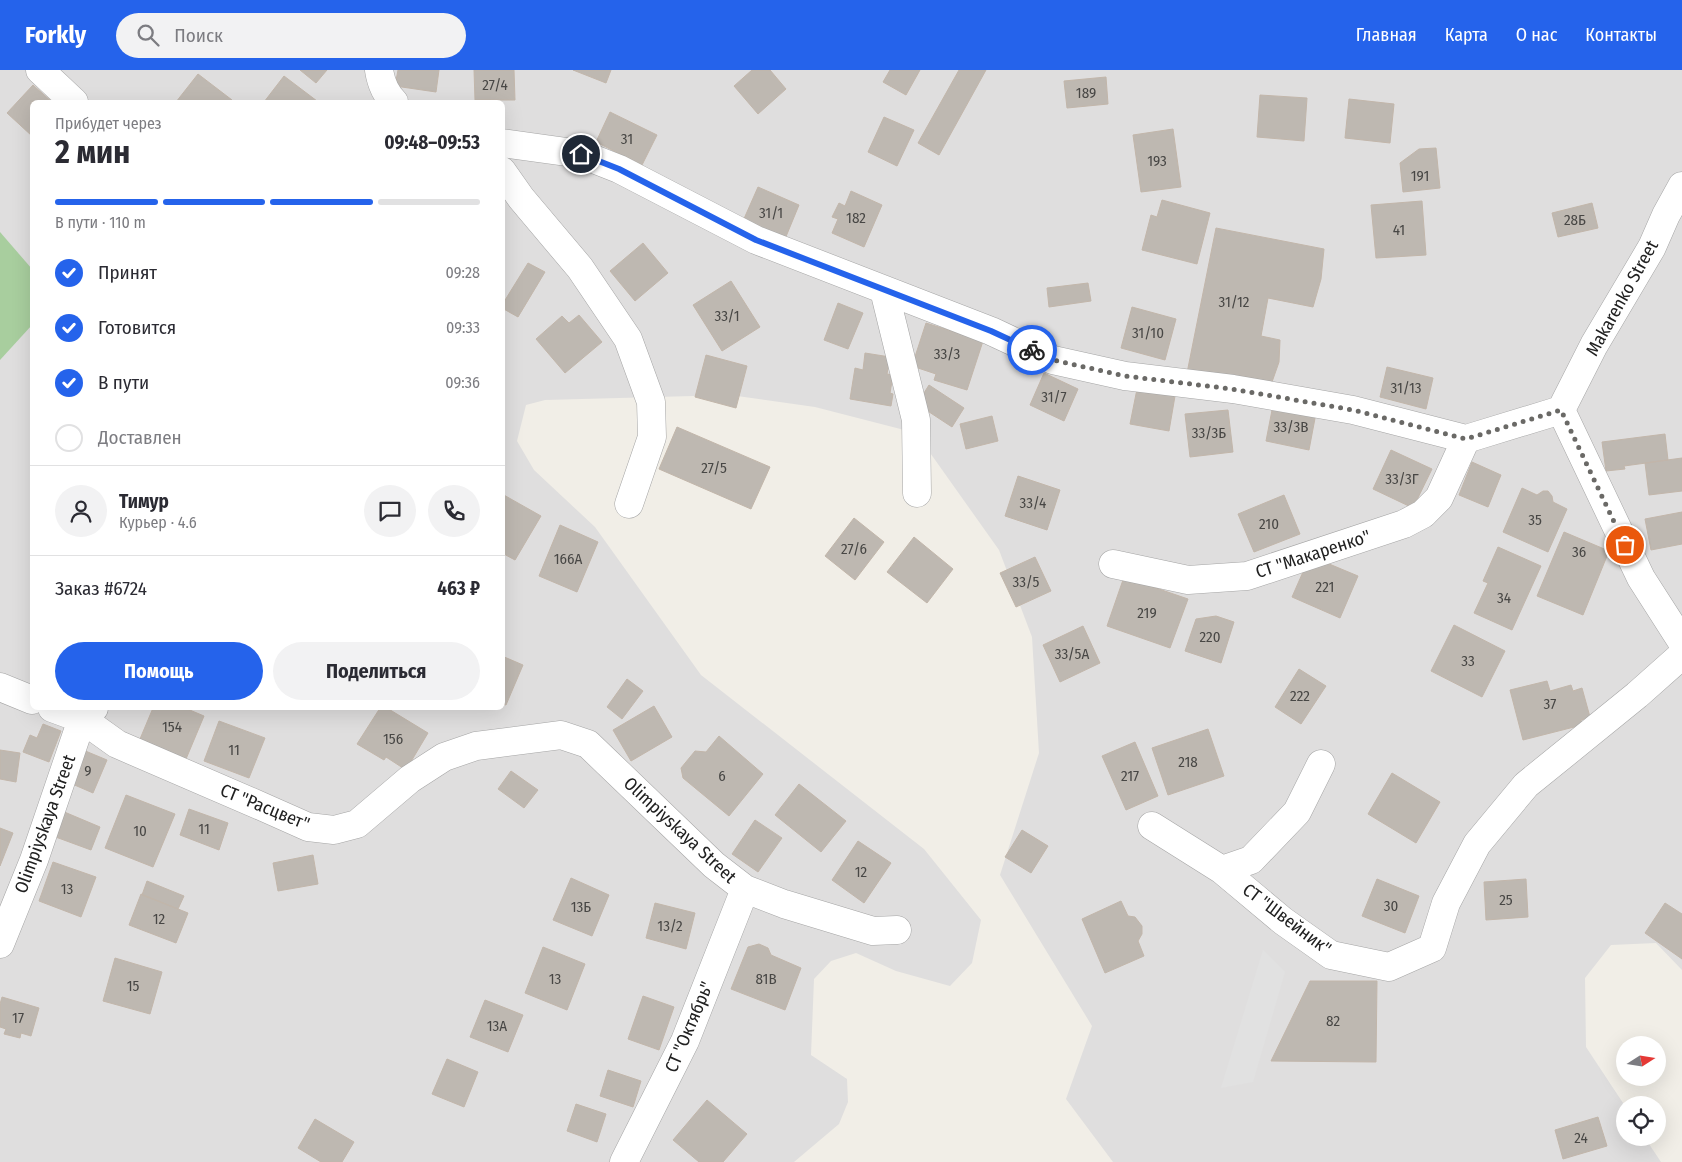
<!DOCTYPE html>
<html lang="ru">
<head>
<meta charset="utf-8">
<style>
	:root { --surface:#fff; --page:#f2f2f3; --text:#2b2b33; --muted:#7c7c81; --line:#e1e1e2; --accent:#2563eb }
	body { margin:0; font-family:"Fira Sans Condensed",sans-serif; background:var(--page); color:var(--text); height:100vh; display:flex; flex-direction:column; font-size:19px; white-space:nowrap }
	* { box-sizing:border-box; margin:0 }
	p { font-size:16px; color:var(--muted) }
	.icon { flex:none; width:28px; height:28px; fill:none; stroke:currentColor; stroke-width:2; stroke-linecap:round; stroke-linejoin:round }
	.map { position:relative; flex:1; overflow:hidden }
	.details { position:absolute; left:30px; top:30px; width:475px; height:610px; display:flex; flex-direction:column; background:var(--surface); border-radius:8px; box-shadow:0 5px 20px #0002 }
	.details>* { flex:none }
	.needle { width:32px; rotate:78deg }
	.buttons { position:absolute; left:1616px; top:966px; display:grid; gap:10px }
	.buttons a { display:grid; place-items:center; width:50px; height:50px; border-radius:50%; background:var(--surface); box-shadow:0 5px 20px #0002; font-size:25px }
	.pin { position:absolute; display:grid; place-items:center; width:42px; height:42px; color:#fff; margin:-21px; border:2px solid #fff; border-radius:50%; box-shadow:0 1px 5px #0007 }
	.courier { position:absolute; display:grid; place-items:center; width:50px; height:50px; margin:-25px; border:4px solid #2563eb; border-radius:50%; background:#fff; color:#222; box-shadow:0 1px 6px #0007 }
	.overview em { font-style:normal; font-weight:700 }
	.overview div { display:flex; flex-direction:column-reverse }
	.overview { display:flex; align-items:center; justify-content:space-between; height:85px; padding:0 25px }
	h1 { font-size:32px; font-weight:700; line-height:38px }
	.bar { display:grid; grid-template-columns:repeat(4,1fr); gap:8px 5px; align-content:center; height:60px; padding:0 25px }
	.bar i { height:6px; border-radius:4px; background:var(--line) }
	.bar .current { background:var(--accent) }
	.bar p { grid-column:span 4 }
	.line { display:flex; align-items:center; gap:12px; padding:0 25px; border-top:1px solid var(--line) }
	.line div { flex:1 }
	.round { display:grid; place-items:center; flex:none; width:52px; height:52px; border-radius:26px; background:var(--page) }
	ol { padding:0 25px; list-style:none }
	li { display:flex; align-items:center; gap:15px; height:55px }
	li p { margin-inline-start:auto }
	li .icon { padding:5px; border-radius:50%; background:var(--accent); color:#fff; stroke-width:4 }
	li:last-child { color:var(--muted) }
	li i { width:28px; height:28px; border:2px solid var(--line); border-radius:50% }
	.button { display:flex; gap:10px; margin-top:auto; padding:10px 25px }
	.button a { flex:1; height:58px; border-radius:30px; background:var(--accent); color:#fff; font-size:20px; font-weight:700; line-height:58px; text-align:center }
	.button a+a { background:var(--page); color:var(--text) }
	header { display:flex; align-items:center; gap:30px; box-sizing:border-box; height:70px; padding:0 25px; background:var(--accent); color:#fff }
	header strong { font-size:24px }
	nav { display:flex; gap:28px; margin-inline-start:auto; font-size:18px }
	.search { width:350px; height:45px; background:var(--page); display:flex; align-items:center; gap:12px; box-sizing:border-box; padding:0 18px; border-radius:28px; color:var(--muted); font-size:19px }
	.map>svg:first-child { display:block }
	.residential { fill:#dfdede; fill-rule:evenodd }
	.forest { fill:#a8ce9e }
	.parking { fill:#e1e1e1 }
	.building { fill:#beb8b1; stroke:#c2b6aa }
	.lines { fill:none; stroke-linecap:round; stroke-linejoin:round }
	.minor-casing { stroke:#a5a5a5; stroke-width:29 }
	.minor { stroke:#fff; stroke-width:28 }
	.done { stroke:#6a6966; stroke-width:5; stroke-dasharray:0 9 }
	.route { stroke:#2563eb; stroke-width:6 }
	.labels { text-anchor:middle; stroke-width:4.5; stroke-linejoin:round; paint-order:stroke }
	.number-label { font-size:15px; fill:#484745 }
	.street-label { font-size:18px; fill:#212121; stroke:#fff }
</style>
</head>
<body>
<header>
<strong>Forkly</strong>
<div class="search"><svg class="icon" aria-label="search" viewBox="0 0 24 24"><circle cx="10" cy="10" r="6"/><path d="M15 15l6 6"/></svg>Поиск</div>
<nav><a>Главная</a><a>Карта</a><a>О нас</a><a>Контакты</a></nav>
</header>
<div class="map">
<svg width="1682" height="1092" viewBox="0 0 1682 1092">
	<rect width="100%" height="100%" fill="#f1eee7"/>
	<path class="residential" d="M0,0H1682V900L1656,873L1611,875L1585,908L1586,977L1625,1036V1068H1645L1661,1092H1113L1066,1029L1092,956L1000,805L1039,683L1032,567L999,480L916,363L815,337L730,325L545,330L526,335L517,371L534,400L595,457L701,605L924,779L981,850L972,893L950,916L896,901L856,883L831,891L814,909L811,985L847,1009L848,1032L839,1054L794,1092H0ZM32,32H502V638H32Z"/>
	<path class="forest" d="M0,162L32,199V255L0,290Z"/>
	<path class="parking" d="M1263,880L1285,902L1253,1012L1221,1018Z"/>
	<path class="building" d="M300,0H327L316,13Z
		M398,0H439L436,22L395,16Z
		M474,0H514L515,30H475Z
		M573,0H611L606,13Z
		M752,0H770L786,19L758,44L734,16Z
		M890,0H920L906,25L883,12Z
		M959,0H986L939,85L918,73Z
		M198,4L232,30L230,32H176Z
		M284,6L317,31L316,32H264Z
		M1106,7L1108,34L1067,38L1064,11Z
		M33,15L52,32H32V66L7,43Z
		M1260,25L1307,28L1304,71L1257,67Z
		M1349,29L1394,34L1390,73L1345,68Z
		M610,42L657,65L642,95L596,72Z
		M884,47L914,60L897,96L868,82Z
		M1173,59L1181,117L1141,122L1133,65Z
		M1436,78L1440,118L1403,122L1400,93L1419,79Z
		M758,117L799,135L785,169L743,151Z
		M851,121L882,135L864,177L832,163L838,149L832,147L839,133L845,136Z
		M1162,130L1210,143L1197,194L1142,180L1151,145L1157,147Z
		M1422,131L1426,185L1376,188L1371,135Z
		M1592,133L1598,158L1558,167L1552,143Z
		M1216,158L1324,179L1321,209L1313,237L1268,228L1261,266L1280,270L1279,292L1272,312L1241,306L1240,313L1187,303Z
		M643,173L668,203L635,231L610,201Z
		M528,193L545,202L518,247L502,238V235Z
		M731,211L760,257L722,281L693,235Z
		M1088,213L1091,231L1049,237L1047,218Z
		M838,233L863,243L848,279L824,270Z
		M1132,237L1176,249L1165,290L1121,278Z
		M579,245L602,272L565,303L536,269L562,246L569,253Z
		M926,253L983,271L967,320L934,310L936,304L912,296Z
		M865,283L890,287L887,304L893,305L890,323L893,324L891,336L850,329L855,298L863,300Z
		M706,285L747,296L736,338L695,327Z
		M1387,297L1433,308L1426,339L1380,327Z
		M1044,303L1078,319L1064,351L1030,335Z
		M929,315L964,338L952,357L917,334Z
		M1137,319L1175,326L1169,361L1130,354Z
		M1273,335L1316,343L1309,380L1266,371Z
		M1228,340L1233,382L1190,387L1185,344Z
		M992,346L998,371L966,379L960,354Z
		M677,357L770,397L751,439L659,399Z
		M1665,364L1668,390L1624,396L1625,399L1606,401L1602,372Z
		M1391,380L1432,399L1413,438L1373,419Z
		M1682,388V421L1649,425L1645,393Z
		M1472,392L1501,405L1488,437L1459,425Z
		M1018,406L1060,420L1047,460L1005,446Z
		M1522,418L1537,425L1543,421H1548L1552,426L1553,432L1567,439L1548,482L1503,462Z
		M502,424L541,446L515,490L502,483Z
		M1284,425L1300,464L1254,482L1238,444Z
		M1682,442V474L1651,480L1645,449Z
		M854,448L884,472L855,510L825,486Z
		M560,455L598,472L577,522L539,506Z
		M1564,462L1609,481L1583,545L1537,526Z
		M914,467L953,499L927,533L887,502Z
		M1498,477L1541,496L1512,560L1474,543L1488,513L1483,511Z
		M1310,486L1358,506L1340,548L1292,527Z
		M1035,487L1051,521L1016,537L1000,503Z
		M1124,507L1188,529L1170,578L1107,556Z
		M1216,546L1234,552L1221,593L1185,581L1196,549Z
		M1454,555L1505,581L1482,627L1431,601Z
		M1083,556L1100,593L1060,612L1043,575Z
		M502,586L523,595L506,635L502,634Z
		M1299,599L1326,616L1301,654L1275,637Z
		M627,609L643,621L622,649L607,637Z
		M1547,611L1550,621L1571,615L1573,621L1582,618L1590,647L1581,650L1582,655L1523,670L1510,620Z
		M654,636L672,667L631,691L613,660Z
		M153,638H185L204,646L186,689L140,669Z
		M380,638H387L428,663L406,700L386,687L384,690L357,674Z
		M219,651L265,668L249,708L204,691Z
		M43,654L61,661L49,692L23,682L30,665L37,668Z
		M1208,659L1224,706L1168,725L1152,678Z
		M719,666L763,704L729,746L683,708L681,698L695,681L706,682Z
		M1135,672L1158,726L1126,740L1102,686Z
		M0,680L20,683L16,712L0,709Z
		M83,680L107,690L93,723L70,713Z
		M511,701L538,720L524,738L498,719Z
		M1392,703L1440,732L1416,773L1368,744Z
		M799,714L846,751L821,782L775,745Z
		M126,725L175,744L153,797L105,778Z
		M189,739L228,753L219,780L180,765Z
		M62,741L100,757L91,780L53,766Z
		M755,750L782,768L758,802L732,784Z
		M0,758L13,763L0,796Z
		M1022,760L1048,776L1031,803L1005,787Z
		M858,771L891,793L864,833L832,810Z
		M313,785L318,814L278,821L273,793Z
		M53,792L96,807L81,847L39,831Z
		M571,808L609,825L592,866L553,850Z
		M1377,809L1419,826L1405,863L1362,846Z
		M1526,809L1528,847L1486,850L1484,812Z
		M147,811L184,826L178,839L142,825Z
		M141,824L188,843L176,873L129,855Z
		M1121,831L1128,846L1135,847L1142,856V864L1138,871L1144,886L1105,903L1082,849Z
		M655,833L695,843L686,879L646,868Z
		M1665,833L1682,844V889L1645,863Z
		M759,874L768,878L771,885L801,898L785,940L731,919L748,877Z
		M543,877L585,894L567,940L525,923Z
		M115,888L162,902L150,944L103,931Z
		M1310,911H1377L1376,992L1271,991Z
		M643,926L674,937L659,980L628,969Z
		M2,927L39,938L31,966L21,963L20,968L4,964L6,959L0,957V934Z
		M485,930L523,945L508,982L470,967Z
		M447,989L478,1002L464,1037L432,1024Z
		M608,1000L641,1011L633,1037L600,1026Z
		M707,1030L747,1064L723,1092H699L673,1070Z
		M576,1034L606,1044L597,1072L567,1061Z
		M1598,1047L1607,1076L1563,1089L1555,1060Z
		M315,1049L354,1072L342,1092H321L298,1078Z"/>
	<g class="lines">
		<defs>
			<path id="minor" d="M40,0L74,32
				M379,0C381,13 385,23 394,32
				M502,73L581,84L619,99L756,170L991,261L1053,290L1125,306L1233,319L1353,340L1466,369L1561,340
				M502,101L521,128L580,198L628,269L651,332L652,367L629,434
				M884,220L916,350L917,423
				M1561,340L1641,508L1682,572
				M1561,340L1594,275L1652,177L1666,145L1682,116
				M1113,494L1188,510L1247,506L1404,454L1423,444L1439,428L1466,369
				M0,617L32,630
				M52,638L82,649L117,674L263,737L308,757L334,760L357,754L410,709L444,687L476,676L561,665L588,674L714,795L745,819L784,834L873,861L897,860
				M1152,756L1222,800L1283,851L1331,885L1389,897L1432,878L1446,833L1477,774L1526,715L1637,625L1682,585
				M1222,800L1251,790L1297,742L1321,694
				M0,874L34,790L82,649L94,638
				M624,1092L685,971L745,819"/>
		</defs>
		<use href="#minor" class="minor-casing"/>
		<use href="#minor" class="minor"/>
	</g>
	<g class="lines">
		<path class="done" d="M1032,280L1053,290L1125,306L1232,319L1353,340L1466,369L1561,340L1625,475"/>
		<path class="route" d="M581,84L619,99L756,170L991,261L1032,280"/>
	</g>
	<g class="labels">
		<g class="number-label">
			<text x="495" y="20">27/4</text>
			<text x="1086" y="28">189</text>
			<text x="627" y="74">31</text>
			<text x="1157" y="96">193</text>
			<text x="1420" y="111">191</text>
			<text x="771" y="148">31/1</text>
			<text x="856" y="153">182</text>
			<text x="1575" y="155">28Б</text>
			<text x="1399" y="165">41</text>
			<text x="1234" y="237">31/12</text>
			<text x="727" y="251">33/1</text>
			<text x="1148" y="268">31/10</text>
			<text x="947" y="289">33/3</text>
			<text x="1406" y="323">31/13</text>
			<text x="1054" y="332">31/7</text>
			<text x="1291" y="362">33/3В</text>
			<text x="1209" y="368">33/3Б</text>
			<text x="714" y="403">27/5</text>
			<text x="1402" y="414">33/3Г</text>
			<text x="1033" y="438">33/4</text>
			<text x="1535" y="455">35</text>
			<text x="1269" y="459">210</text>
			<text x="854" y="484">27/6</text>
			<text x="1579" y="487">36</text>
			<text x="568" y="494">166А</text>
			<text x="1026" y="517">33/5</text>
			<text x="1325" y="522">221</text>
			<text x="1504" y="533">34</text>
			<text x="1147" y="548">219</text>
			<text x="1210" y="572">220</text>
			<text x="1072" y="589">33/5А</text>
			<text x="1468" y="596">33</text>
			<text x="1300" y="631">222</text>
			<text x="1550" y="639">37</text>
			<text x="172" y="662">154</text>
			<text x="393" y="674">156</text>
			<text x="234" y="685">11</text>
			<text x="1188" y="697">218</text>
			<text x="88" y="706">9</text>
			<text x="722" y="711">6</text>
			<text x="1130" y="711">217</text>
			<text x="204" y="764">11</text>
			<text x="140" y="766">10</text>
			<text x="861" y="807">12</text>
			<text x="67" y="824">13</text>
			<text x="1506" y="835">25</text>
			<text x="1391" y="841">30</text>
			<text x="581" y="842">13Б</text>
			<text x="159" y="854">12</text>
			<text x="670" y="861">13/2</text>
			<text x="555" y="914">13</text>
			<text x="766" y="914">81В</text>
			<text x="133" y="921">15</text>
			<text x="18" y="953">17</text>
			<text x="1333" y="956">82</text>
			<text x="497" y="961">13А</text>
			<text x="1581" y="1073">24</text>
		</g>
		<g class="street-label">
			<text transform="translate(1622 228) rotate(-61)" y="6">Makarenko Street</text>
			<text transform="translate(1313 484) rotate(-18)" y="6">СТ "Макаренко"</text>
			<text transform="translate(265 737) rotate(22)" y="6">СТ "Расцвет"</text>
			<text transform="translate(45 754) rotate(-70)" y="6">Olimpiyskaya Street</text>
			<text transform="translate(680 760) rotate(43)" y="6">Olimpiyskaya Street</text>
			<text transform="translate(1287 849) rotate(37)" y="6">СТ "Швейник"</text>
			<text transform="translate(689 957) rotate(-67)" y="6">СТ "Октябрь"</text>
		</g>
	</g>
</svg>
<div class="buttons">
<a><svg class="needle" viewBox="-14 -14 28 28"><path d="M0-13l5 13h-10z" fill="#e53935"/><path d="M0 13l5-13h-10z" fill="#7c7c81"/></svg></a>
<a><svg class="icon" aria-label="locate" viewBox="0 0 24 24"><circle cx="12" cy="12" r="6"/><path d="M12 2v4M12 18v4M2 12h4M18 12h4"/></svg></a>
</div>
<div class="pin" style="left:1625px;top:475px;background:#ea580c"><svg class="icon" aria-label="bag" viewBox="0 0 24 24"><path d="M5 8h14l-1 12H6zM9 8a3 3 0 0 1 6 0"/></svg></div>
<div class="pin" style="left:581px;top:84px;background:#1f2937"><svg class="icon" aria-label="home" viewBox="0 0 24 24"><path d="M3 11l9-7 9 7M6 9v11h12V9"/></svg></div>
<div class="courier" style="left:1032px;top:280px"><svg class="icon" aria-label="bike" viewBox="0 0 24 24"><circle cx="6" cy="16" r="4"/><circle cx="18" cy="16" r="4"/><path d="M6 16l4-8h5l3 8M10 8l3 8H6M13 5h3"/></svg></div>
<section class="details">
<div class="overview"><div><h1>2 мин</h1><p>Прибудет через</p></div><em>09:48–09:53</em></div>
<div class="bar"><i class="current"></i><i class="current"></i><i class="current"></i><i></i><p>В пути · 110 m</p></div>
<ol>
<li><svg class="icon" aria-label="check" viewBox="0 0 24 24"><path d="M5 12l5 5 9-10"/></svg>Принят<p>09:28</p></li>
<li><svg class="icon" aria-label="check" viewBox="0 0 24 24"><path d="M5 12l5 5 9-10"/></svg>Готовится<p>09:33</p></li>
<li><svg class="icon" aria-label="check" viewBox="0 0 24 24"><path d="M5 12l5 5 9-10"/></svg>В пути<p>09:36</p></li>
<li><i></i>Доставлен</li>
</ol>
<div class="line" style="height:90px"><a class="round"><svg class="icon" aria-label="person" viewBox="0 0 24 24"><circle cx="12" cy="8" r="4"/><path d="M4 21q1-7 8-7t8 7"/></svg></a><div><b>Тимур</b><p>Курьер · 4.6</p></div><a class="round"><svg class="icon" aria-label="chat" viewBox="0 0 24 24"><path d="M4 5h16v11H9l-5 4z"/></svg></a><a class="round"><svg class="icon" aria-label="phone" viewBox="0 0 24 24"><path d="M5 4h4l2 5-3 2q2 4 5 5l2-3 5 2v4C11 20 4 13 5 4z"/></svg></a></div>
<div class="line" style="height:65px"><div>Заказ #6724</div><b>463 ₽</b></div>
<div class="button"><a>Помощь</a><a>Поделиться</a></div>
</section>
</div>
</body>
</html>
